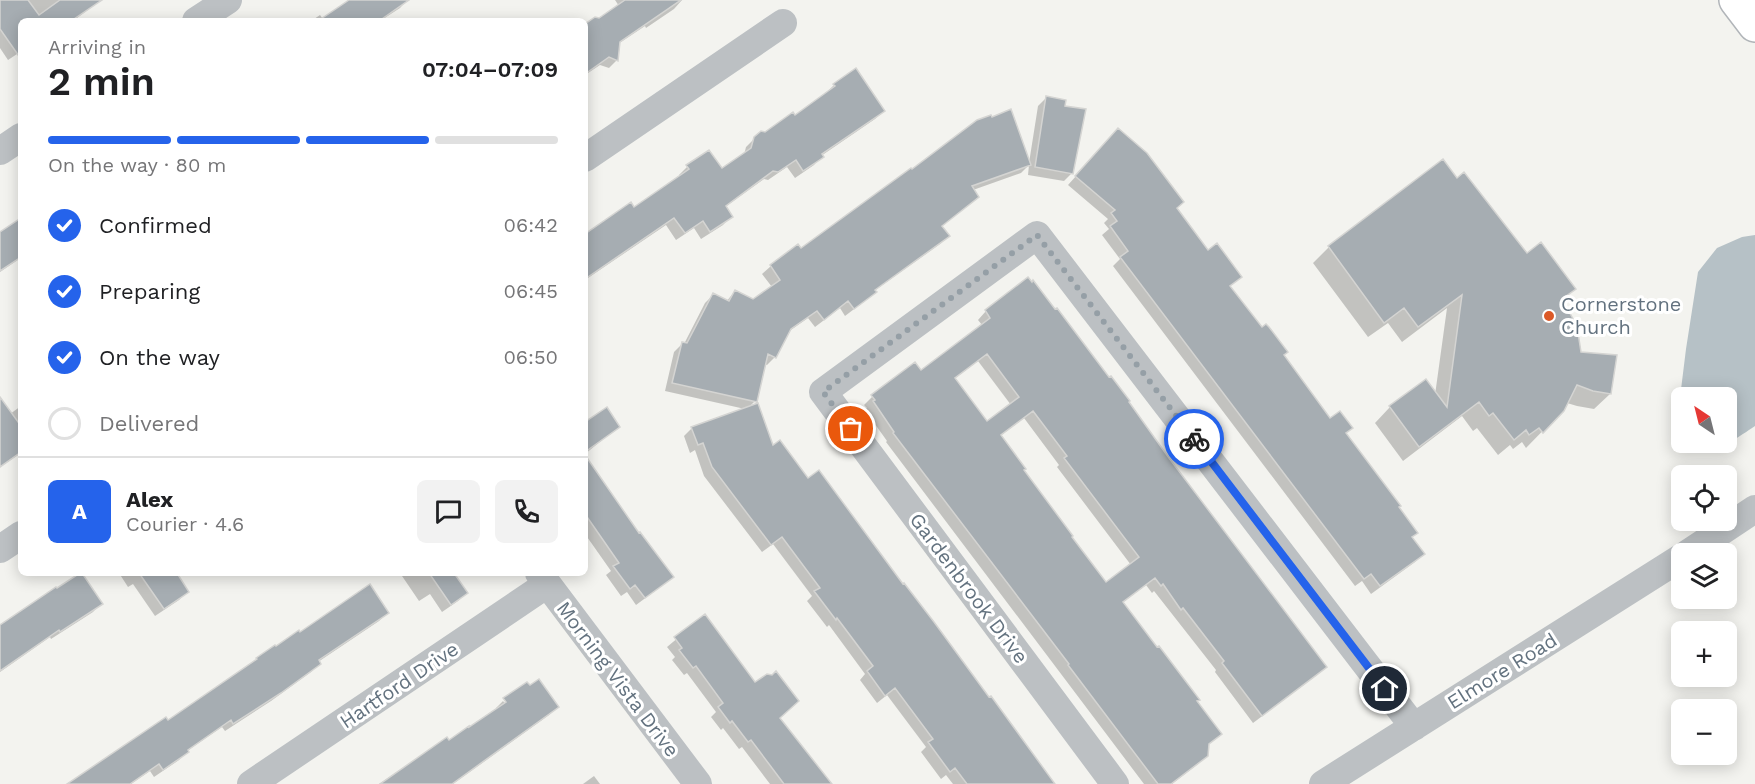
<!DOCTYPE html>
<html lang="en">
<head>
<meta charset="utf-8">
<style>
	:root { --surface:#fff; --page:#f2f2f2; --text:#202124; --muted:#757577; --line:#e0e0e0; --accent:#2563eb }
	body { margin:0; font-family:"Work Sans",sans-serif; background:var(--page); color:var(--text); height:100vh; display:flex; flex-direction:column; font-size:22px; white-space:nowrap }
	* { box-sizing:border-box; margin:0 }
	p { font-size:20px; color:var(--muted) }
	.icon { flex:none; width:33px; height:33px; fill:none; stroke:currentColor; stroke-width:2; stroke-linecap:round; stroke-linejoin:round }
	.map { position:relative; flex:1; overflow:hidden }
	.side { position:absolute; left:18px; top:18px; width:570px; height:558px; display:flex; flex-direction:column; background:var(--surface); border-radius:9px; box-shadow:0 3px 15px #0003 }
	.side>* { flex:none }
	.needle { width:39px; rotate:325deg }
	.controls { position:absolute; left:1671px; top:387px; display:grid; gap:12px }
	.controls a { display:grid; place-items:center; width:66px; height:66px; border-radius:9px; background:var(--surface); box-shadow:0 3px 15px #0003; font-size:30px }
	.pin { position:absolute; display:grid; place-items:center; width:51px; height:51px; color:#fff; margin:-26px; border:3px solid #fff; border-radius:50%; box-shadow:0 2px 6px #0007 }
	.courier { position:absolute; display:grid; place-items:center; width:60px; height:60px; margin:-30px; border:4px solid #2563eb; border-radius:50%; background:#fff; color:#222; box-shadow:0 2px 8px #0007 }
	.head em { font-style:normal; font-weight:600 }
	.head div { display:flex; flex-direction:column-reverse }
	.head { display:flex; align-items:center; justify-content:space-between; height:102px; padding:0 30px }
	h1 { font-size:39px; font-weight:600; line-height:45px }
	.bar { display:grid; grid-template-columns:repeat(4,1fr); gap:9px 6px; align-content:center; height:72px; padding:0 30px }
	.bar i { height:8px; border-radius:4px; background:var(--line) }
	.bar .current { background:var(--accent) }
	.bar p { grid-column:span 4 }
	.line { display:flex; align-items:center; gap:15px; padding:0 30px; border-top:2px solid var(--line) }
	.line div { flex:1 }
	.round { display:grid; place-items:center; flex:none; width:63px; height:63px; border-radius:9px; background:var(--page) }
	ol { padding:0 30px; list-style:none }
	li { display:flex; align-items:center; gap:18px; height:66px }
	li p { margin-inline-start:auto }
	li .icon { padding:6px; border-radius:50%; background:var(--accent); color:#fff; stroke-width:4 }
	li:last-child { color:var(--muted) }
	li i { width:33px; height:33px; border:3px solid var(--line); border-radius:50% }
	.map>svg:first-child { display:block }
	.water { fill:#b6c1c6; fill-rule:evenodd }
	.shadow { fill:#0003; fill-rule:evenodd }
	.building { fill:#a6adb2; stroke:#d4d4d2; stroke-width:1.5; fill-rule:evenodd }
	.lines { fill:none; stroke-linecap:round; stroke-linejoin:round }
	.major-casing { stroke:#b1b5b9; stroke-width:36 }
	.minor { stroke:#bcc0c3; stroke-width:28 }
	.major { stroke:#fff; stroke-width:33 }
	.done { stroke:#959fa6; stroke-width:6; stroke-dasharray:0 10.8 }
	.route { stroke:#2563eb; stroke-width:8 }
	.poi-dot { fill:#db5927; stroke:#fff; stroke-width:2 }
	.labels { text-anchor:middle; stroke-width:6; stroke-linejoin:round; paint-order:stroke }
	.poi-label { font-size:20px; fill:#63727f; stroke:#fff; text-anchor:start }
	.street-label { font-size:20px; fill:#63727f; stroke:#fff }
</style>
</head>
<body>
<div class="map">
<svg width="1755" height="784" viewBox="0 0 1755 784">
	<rect width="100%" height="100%" fill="#f3f3ef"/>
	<path class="water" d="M1755,235V426C1732,441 1697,469 1675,438L1686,349L1698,272L1717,248L1742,237ZM1682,398H1726V442H1682Z"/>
	<path class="shadow" d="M8,0H101L73,21H21V56L19,57L17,54L8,60L0,48V6Z
		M349,0H407L400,8L380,21H311L320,15L323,19Z
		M615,0H682L674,9L646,28L645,26L618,44L617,60L609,68L600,65L585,75V26L600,20L619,6Z
		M834,85L884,111L875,119L821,156L814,165L795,178L787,167L768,180L764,179L725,207L731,216L723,225L701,239L694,228L676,240L666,225L585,280V235L634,209L680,176L679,175L687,167L722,170L744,155L746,147L755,138L795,117L826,93Z
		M1046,98L1064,107L1072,173L1064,181L1028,175L1029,165L1021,173L973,190L977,197L941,227L948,235L940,244L874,291L866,300L845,316L840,308L815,327L808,318L788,332L775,357L767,365L764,364L755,401L749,407L772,448L808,480L903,586L1054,784H953L946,775L941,779L921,752L926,747L887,695L877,703L860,680L865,674L829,625L827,627L807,601L812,596L773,544L762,552L704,476L695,450L690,453L684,436L692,428L745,409L665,391L674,352L682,344H684L705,303L713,295L726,302L735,291L753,300L772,287L762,274L771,266L798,246L801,250L1029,163L1038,106Z
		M1110,138L1175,209L1208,252L1240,277L1229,287L1330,420L1351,428L1345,434L1397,508L1411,537L1423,553L1415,562L1371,594L1362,581L1355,586L1113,266L1120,259L1102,235L1109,229L1104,223L1108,219L1068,185Z
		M1442,162L1456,180L1526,255L1574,289L1561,302L1580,353L1610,394L1594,409L1577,406L1567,403L1563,410L1526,448L1522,442L1513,449L1510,445L1498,455L1477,428L1473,431L1462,416L1403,461L1375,423L1390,407L1435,395L1447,308L1402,342L1388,323L1368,337L1313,263L1329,247Z
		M21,220V261L19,259L0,272V234Z
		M1028,279L1168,459L1325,666L1317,675L1253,723L1215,672L1216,670L1154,591L1152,593L1146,585L1122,603L1220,734L1208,745L1207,755L1198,764L1172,784H1144L886,442L887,441L865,410L867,408L864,405L872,397L921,372L982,325L978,320L986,311ZM978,361L1011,405L987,423L954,379ZM1024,418L1059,465L1057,467L1131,565L1106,584L1070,538L1000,436Z
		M21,406V453L0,467V413L10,414Z
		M585,423L618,427L585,454Z
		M585,457L639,535L672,577L663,585L636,605L627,592L621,596L606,575L611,571L585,534Z
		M119,573H175L187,592L179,600L155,616L133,584L128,587Z
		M400,573H458L455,577L466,593L458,601L442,612L430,594L419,601Z
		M101,603L93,612L51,639L50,637L0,672V627Z
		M387,613L379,621L318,662L319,664L311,672L271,701L225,731L222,727L187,751L179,760L154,777L150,771L131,784H69L167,722Z
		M704,616L778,718L830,784H770L742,747L739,749L723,728L721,730L711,717L716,712L687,673L684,675L672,660L675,657L667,647Z
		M503,701L509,709L557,707L549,715L453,784H379L446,739L449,742L498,710L496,708Z
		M594,776L600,784H583Z"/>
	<path class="building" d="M0,0H28L39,15L60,0H102L71,21H21V59L0,29Z
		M349,0H409L379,21H318Z
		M625,0H681L620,42L618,61L609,57L585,74V24L595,17L599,18Z
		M856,68L885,111L822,154L824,157L803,171L796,160L778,172L773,171L726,206L733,217L710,232L703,221L685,233L674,218L585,279V234L631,202L634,207L689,169L686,165L709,150L722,168L751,148L754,137L761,131L765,132L793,112L795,115L835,86L833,84Z
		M1046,96L1066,100L1065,106L1086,109L1073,174L1035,167Z
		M1011,109L1031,165L972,186L979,197L942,226L950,236L875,290L877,292L854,309L848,301L824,320L817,311L791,329L776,358L768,354L757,402L672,383L682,342L687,343L713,293L729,301L735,290L753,299L780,280L770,265L798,244L801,248L911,168L912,169L977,120L991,115L992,117Z
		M1118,128L1147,153L1184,202L1177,208L1208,250L1217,243L1242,277L1230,286L1262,327L1266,324L1269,327L1288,352L1284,355L1330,418L1340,411L1353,428L1346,433L1401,506L1399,507L1418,533L1412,537L1425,554L1380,586L1371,574L1364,579L1120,257L1128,251L1110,226L1117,221L1111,213L1115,210L1075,176Z
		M1443,159L1457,178L1464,172L1527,253L1541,242L1576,289L1562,299L1577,326L1581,352L1617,355L1611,394L1593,391L1577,385L1564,411L1543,433L1539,428L1529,435L1526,430L1514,440L1493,413L1489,416L1479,402L1419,447L1389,406L1426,379L1447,407L1462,295L1418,327L1404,308L1384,323L1328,246Z
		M21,218V257L0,271V232Z
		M1028,277L1032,282L1033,280L1055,309L1057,308L1109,377L1111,376L1130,401L1129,402L1169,458L1327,667L1262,716L1222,663L1224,661L1183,608L1181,610L1163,584L1161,586L1155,578L1123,602L1157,647L1159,646L1184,679L1200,700L1197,701L1222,734L1209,744L1208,756L1171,784H1158L1068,665L1069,664L893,433L894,432L873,401L875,400L871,395L915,362L921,370L990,318L985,310ZM987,354L1019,397L987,421L955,378ZM1033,411L1067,456L1064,458L1139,557L1106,582L1072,537L1073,536L1024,470L1026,469L1001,435Z
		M0,397L21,426V452L0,467Z
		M758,403L773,445L780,440L808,478L819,470L903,584L904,583L934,622L989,697L991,696L1055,784H967L955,768L950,772L928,742L933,739L895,688L885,696L867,671L873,666L837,618L836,620L814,591L820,588L782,537L771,545L712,467L703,443L698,445L691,427Z
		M607,407L620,427L585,452V422Z
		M585,455L639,533L640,532L674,577L645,598L635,585L630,589L613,566L619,563L585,514Z
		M80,573H82L103,604L60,632L59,630L0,671V625L56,587L57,588Z
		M139,573H177L189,592L164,609Z
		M429,573H454L468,593L451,605Z
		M370,584L389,613L319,660L321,664L281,693L233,724L231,720L188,750L189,752L163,770L159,764L130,784H67L166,717L168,720L257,659L256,658L275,645L276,646L299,630L300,632Z
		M705,614L755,682L767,674L772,675L776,671L799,701L780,718L832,784H784L751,740L748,742L732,721L730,723L718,707L723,703L696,666L693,668L679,650L682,648L674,637Z
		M539,679L559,707L452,784H380L447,737L449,740L469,726V727L506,702L503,698L527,682L530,685Z"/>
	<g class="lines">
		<defs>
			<path id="major" d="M1736,0L1755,25"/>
		</defs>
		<use href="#major" class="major-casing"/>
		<path class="minor" d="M196,21L228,0
			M0,151L21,137
			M585,158L783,23
			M0,549L21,535
			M1687,554L1755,509
			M539,573L698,784
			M251,784L546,585
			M1115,784L823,392L1037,235L1414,727
			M1323,784L1682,557"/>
		<use href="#major" class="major"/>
	</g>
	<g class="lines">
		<path class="done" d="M851,429L823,392L1037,235L1194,439"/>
		<path class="route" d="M1194,439L1385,689"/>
	</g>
	<circle class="poi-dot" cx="1549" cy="316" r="6"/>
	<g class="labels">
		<g class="poi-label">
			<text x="1561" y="311">Cornerstone<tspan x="1561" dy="23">Church</tspan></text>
		</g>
		<g class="street-label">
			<text transform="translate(969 588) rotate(53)" y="7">Gardenbrook Drive</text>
			<text transform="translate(1502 671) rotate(-32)" y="7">Elmore Road</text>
			<text transform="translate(618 679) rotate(53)" y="7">Morning Vista Drive</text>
			<text transform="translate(399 685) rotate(-34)" y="7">Hartford Drive</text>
		</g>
	</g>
</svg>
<div class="controls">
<a><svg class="needle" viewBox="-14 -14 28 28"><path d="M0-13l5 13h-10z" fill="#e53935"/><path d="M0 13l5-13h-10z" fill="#757577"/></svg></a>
<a><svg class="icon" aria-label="locate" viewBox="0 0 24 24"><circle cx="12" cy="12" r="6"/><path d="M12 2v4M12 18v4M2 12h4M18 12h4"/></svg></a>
<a><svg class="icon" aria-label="layers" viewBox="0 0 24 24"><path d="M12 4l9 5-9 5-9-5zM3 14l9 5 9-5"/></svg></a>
<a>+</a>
<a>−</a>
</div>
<div class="pin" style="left:851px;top:429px;background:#ea580c"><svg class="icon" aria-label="bag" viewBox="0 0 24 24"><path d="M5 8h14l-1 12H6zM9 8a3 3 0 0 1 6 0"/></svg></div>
<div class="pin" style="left:1385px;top:689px;background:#1f2937"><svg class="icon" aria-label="home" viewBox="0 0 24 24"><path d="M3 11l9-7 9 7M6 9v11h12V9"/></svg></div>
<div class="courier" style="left:1194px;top:439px"><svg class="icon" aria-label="bike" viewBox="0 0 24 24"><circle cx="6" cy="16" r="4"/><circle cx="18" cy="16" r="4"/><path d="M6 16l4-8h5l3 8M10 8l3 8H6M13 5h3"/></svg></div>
<section class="side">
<div class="head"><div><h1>2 min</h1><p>Arriving in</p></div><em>07:04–07:09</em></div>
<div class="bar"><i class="current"></i><i class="current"></i><i class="current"></i><i></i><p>On the way · 80 m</p></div>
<ol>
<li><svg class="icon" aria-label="check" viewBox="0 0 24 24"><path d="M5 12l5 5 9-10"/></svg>Confirmed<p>06:42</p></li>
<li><svg class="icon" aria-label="check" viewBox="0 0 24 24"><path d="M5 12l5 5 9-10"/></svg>Preparing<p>06:45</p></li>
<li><svg class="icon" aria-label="check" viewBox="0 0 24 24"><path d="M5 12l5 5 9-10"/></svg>On the way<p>06:50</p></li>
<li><i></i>Delivered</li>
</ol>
<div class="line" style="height:108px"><b class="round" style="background:var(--accent);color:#fff">A</b><div><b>Alex</b><p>Courier · 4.6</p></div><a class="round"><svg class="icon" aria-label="chat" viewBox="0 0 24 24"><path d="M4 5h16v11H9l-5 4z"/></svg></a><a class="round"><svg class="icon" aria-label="phone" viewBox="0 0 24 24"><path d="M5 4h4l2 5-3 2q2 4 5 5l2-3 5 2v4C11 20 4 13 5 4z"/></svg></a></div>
</section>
</div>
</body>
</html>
